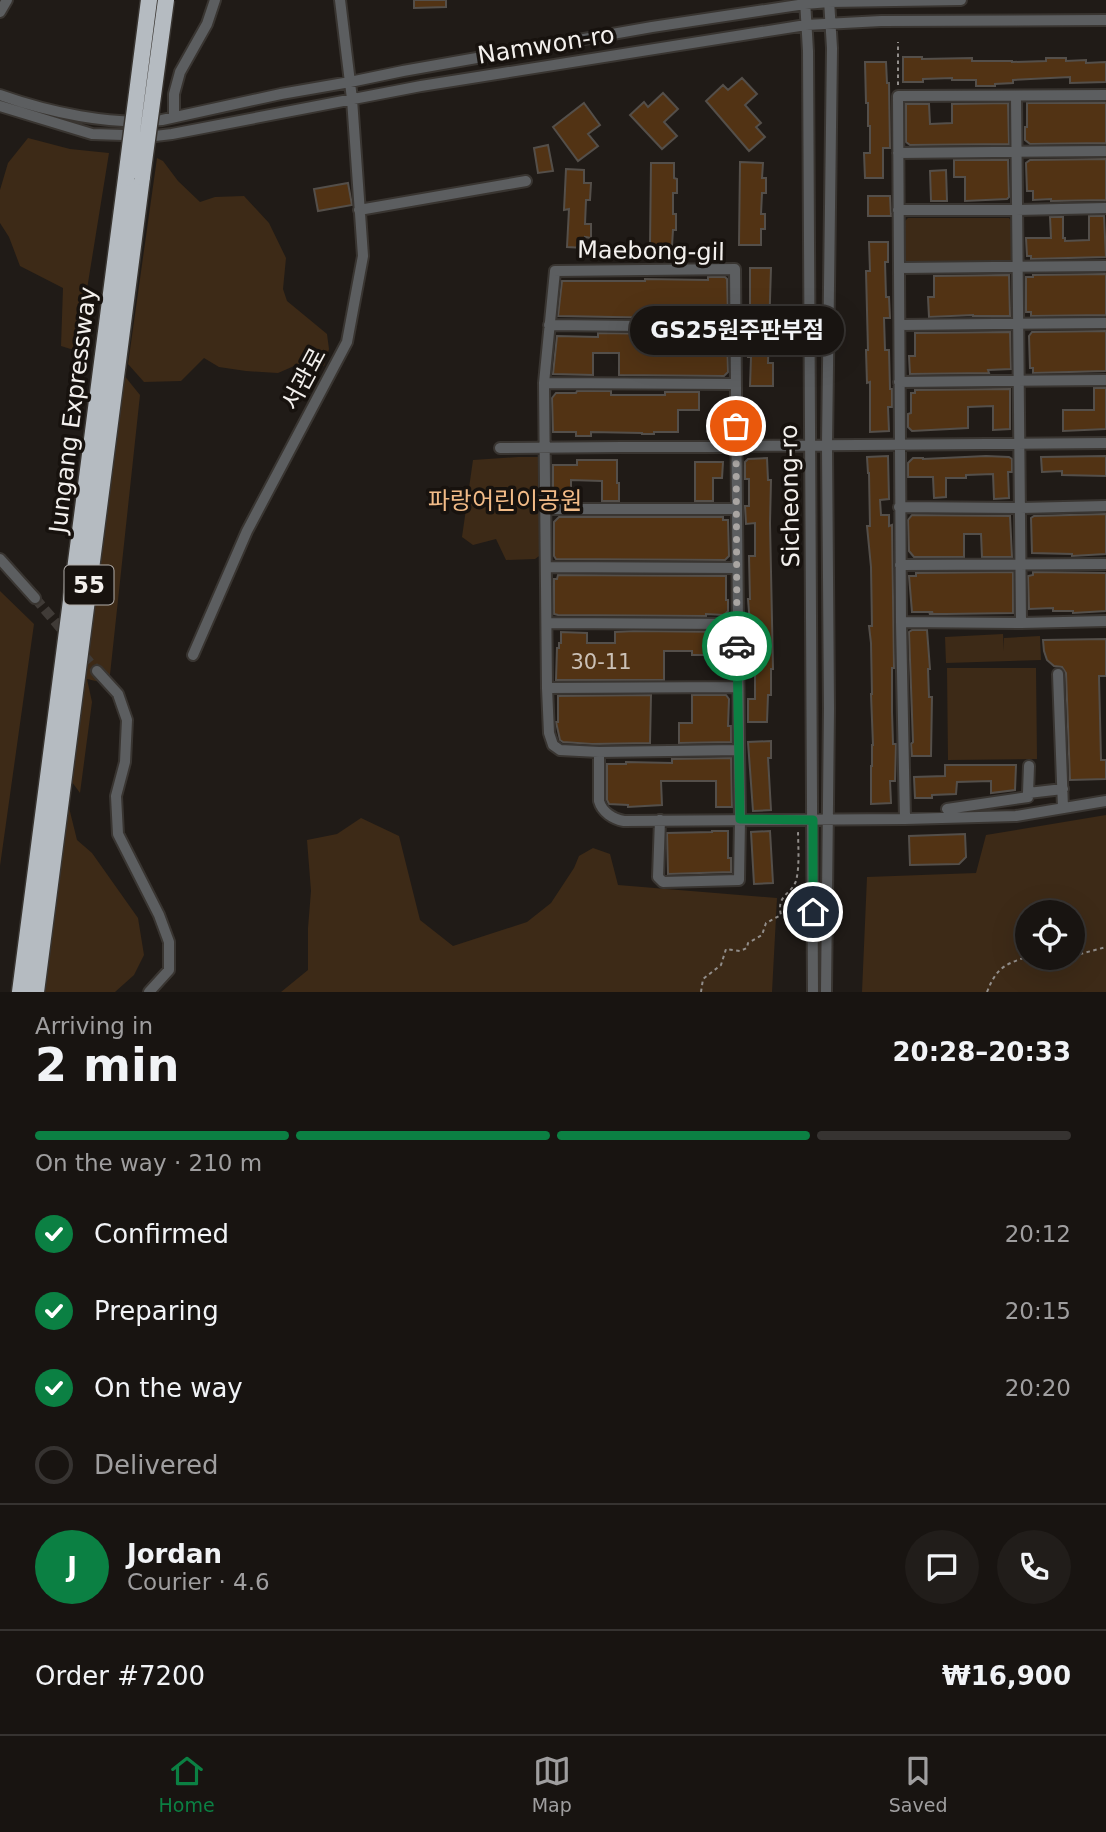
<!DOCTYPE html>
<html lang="en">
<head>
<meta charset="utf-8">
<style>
	:root { --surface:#181411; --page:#211d1a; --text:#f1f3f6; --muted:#9f9e9f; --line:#363331; --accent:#0b8043 }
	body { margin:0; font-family:"DejaVu Sans","Noto Sans KR",sans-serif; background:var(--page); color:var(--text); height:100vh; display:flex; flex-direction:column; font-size:26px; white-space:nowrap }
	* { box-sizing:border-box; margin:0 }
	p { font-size:23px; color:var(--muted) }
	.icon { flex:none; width:38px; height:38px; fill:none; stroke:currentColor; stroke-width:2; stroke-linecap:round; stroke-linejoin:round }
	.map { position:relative; height:992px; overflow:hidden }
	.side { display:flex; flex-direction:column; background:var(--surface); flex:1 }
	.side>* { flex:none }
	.fabs { position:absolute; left:1015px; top:900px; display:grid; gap:14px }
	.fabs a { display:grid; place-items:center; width:70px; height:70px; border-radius:50%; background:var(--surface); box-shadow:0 7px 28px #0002,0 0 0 2px var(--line); font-size:35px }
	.pin { position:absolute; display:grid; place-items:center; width:60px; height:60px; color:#fff; margin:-30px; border:4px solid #fff; border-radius:50%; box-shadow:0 2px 7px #0007 }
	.courier { position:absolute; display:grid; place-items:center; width:70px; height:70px; margin:-35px; border:5px solid #0b8043; border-radius:50%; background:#fff; color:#222; box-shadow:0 2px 9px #0007 }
	.bubble { position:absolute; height:49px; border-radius:24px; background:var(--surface); box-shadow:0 7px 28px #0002,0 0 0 2px var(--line); font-size:23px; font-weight:700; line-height:49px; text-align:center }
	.head em { font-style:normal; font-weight:700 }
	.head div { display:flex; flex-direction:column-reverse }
	.head { display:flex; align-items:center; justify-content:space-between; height:119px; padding:0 35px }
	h1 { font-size:46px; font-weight:700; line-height:52px }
	.bar { display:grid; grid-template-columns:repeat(4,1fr); gap:10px 7px; align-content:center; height:84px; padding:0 35px }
	.bar i { height:9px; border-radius:5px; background:var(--line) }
	.bar .selected { background:var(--accent) }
	.bar p { grid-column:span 4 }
	.line { display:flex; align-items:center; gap:18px; padding:0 35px; border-top:2px solid var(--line) }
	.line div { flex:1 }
	.round { display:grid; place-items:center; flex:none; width:74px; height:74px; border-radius:37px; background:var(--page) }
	ol { padding:0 35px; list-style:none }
	li { display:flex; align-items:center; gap:21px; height:77px }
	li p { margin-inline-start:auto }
	li .icon { padding:7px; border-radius:50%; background:var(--accent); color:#fff; stroke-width:4 }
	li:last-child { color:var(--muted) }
	li i { width:38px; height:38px; border:4px solid var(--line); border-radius:50% }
	.tabs { display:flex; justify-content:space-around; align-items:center; height:98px; border-top:2px solid var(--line); background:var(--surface); font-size:19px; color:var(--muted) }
	.tabs a { display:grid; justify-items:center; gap:4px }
	.tabs .selected { color:var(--accent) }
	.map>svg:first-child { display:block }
	.green { fill:#3d2a17; fill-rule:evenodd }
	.building { fill:#523314; stroke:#544f4a; stroke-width:2 }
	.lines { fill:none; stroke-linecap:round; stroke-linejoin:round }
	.minor-tunnel { stroke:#403b37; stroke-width:10; stroke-dasharray:10 5; stroke-linecap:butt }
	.minor-casing { stroke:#393531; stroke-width:14 }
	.highway-casing { stroke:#393531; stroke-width:19 }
	.path { stroke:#928e8b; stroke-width:2; stroke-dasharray:3.5 3.5; stroke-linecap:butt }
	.minor { stroke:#5c5e60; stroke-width:10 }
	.highway { stroke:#b5bbc1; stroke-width:16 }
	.highway-bridge-casing { stroke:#393531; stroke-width:19; stroke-linecap:butt }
	.highway-bridge { stroke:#b5bbc1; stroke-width:16 }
	.done { stroke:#a9a5a2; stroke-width:7; stroke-dasharray:0 12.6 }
	.route { stroke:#0b8043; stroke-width:9 }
	.labels { text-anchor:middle; stroke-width:7; stroke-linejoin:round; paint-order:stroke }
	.number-label { font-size:21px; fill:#cbc1b7 }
	.shield { fill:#17120e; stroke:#b1adaa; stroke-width:2 }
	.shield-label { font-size:23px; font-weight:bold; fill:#f3f0ed }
	.street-label { font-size:24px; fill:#f3f0ed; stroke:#17120e }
	.park-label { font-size:24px; fill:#f2bb87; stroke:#17120e }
</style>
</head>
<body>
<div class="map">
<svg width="1106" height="992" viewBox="0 0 1106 992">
	<rect width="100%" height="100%" fill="#201b17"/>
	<path class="green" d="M28,138L70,149L109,153L77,351L61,346L63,288L20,266L9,237L0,223V190L8,163Z
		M157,158L163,161L178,181L200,202L215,197L244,196L269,223L286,258L283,289L287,301L327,334L329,349L324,366L301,363L278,373L246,371L219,367L204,358L181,381L144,382L128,364Z
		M908,218H1009L1012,222L1013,259L1009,263H908L904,259V222Z
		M114,363L140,395L109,684L87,679L92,702L80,793L58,763L77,840L92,853L138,918L144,955L134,975L115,992H27L57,760Z
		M518,457H539L541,459L542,554L535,559L506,560L496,539L473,545L462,537L473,460Z
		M0,591L34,624L0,866Z
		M1003,634L1004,651V638L1040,636L1041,660L946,663L945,637Z
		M947,668H1036L1037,759L948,760Z
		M1106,815V992H862L867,877L976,873L986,835ZM1027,912H1073V957H1027Z
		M361,818L399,836L420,920L453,946L527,922L551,903L574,868L579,856L593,848L610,854L618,885L777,898L772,992H281L308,970V928L311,891L307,840L337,834Z"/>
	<path class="building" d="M414,0H446V7L414,8Z
		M903,57H922V59L972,58V61H1012V62L1046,61V58H1066V61L1086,60V63L1106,62V82L1070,83V77L1013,80V83L995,84V86H976V80H952V78L923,79V82H903Z
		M865,62H886L887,83H889L890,148H883V178H865L864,153H870V126H868V103H866Z
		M742,78L757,94L745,105L761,123L756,127L765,137L749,151L706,101L723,85L728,90Z
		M663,93L678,109L664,122L677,136L662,149L630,115L644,102L648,107Z
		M584,103L600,125L588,134L598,146L578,161L553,127Z
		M1027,103H1106V143L1030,144L1025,140V127H1027Z
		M906,104H929L930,124L952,123V104L1008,103L1009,144L910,145L906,142Z
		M548,145L553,171L538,173L534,148Z
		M1106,159V200L1051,201V199L1033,200V191H1027L1026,163L1030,160Z
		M954,160H1008L1009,197L1007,199L965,201V177H954Z
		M740,162L763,163L762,178H766V193H762L761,214H765V229H761V245H739Z
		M651,163H674V178L677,179V193H673V214H676V230H673L672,246L650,245Z
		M566,169L584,170V183H591L590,200H586L585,224H591V238L585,237V248L567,247L569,209L564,210Z
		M946,170L947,201H931L930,171Z
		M348,183L352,205L318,211L314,189Z
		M868,196H890L891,216H868Z
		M1089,216H1104L1106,257L1031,259V256H1027L1026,238H1051L1050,217H1063V238H1065V241L1089,240Z
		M869,242H888V262H885L886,297H889L890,318H884L885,350H889L890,389H892V407H888L889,431L870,432V382L867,383L866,350H868L866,271H870Z
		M750,268H771L768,363H773V386H750L751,357H748L747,316H750Z
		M1106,274V315L1031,316V312H1026V277H1033V275Z
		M1009,275L1010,316H973V315L929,317L928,297H934V276Z
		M708,277H725L727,279L728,315L724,319L558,316L562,281H645V279L708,280Z
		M1106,331V371L1033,373V368H1030L1029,336L1032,332Z
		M1010,332L1011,369L988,370L989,373L910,374L909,356H915V333Z
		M598,333L727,335L728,372L724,376L619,375V353H593V375L553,374L557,336L598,337Z
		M1094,388H1106V429L1063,431V410H1094Z
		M1010,389V429L993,430V406L968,407V428L912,431L908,427V414L911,413V393H915V390Z
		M577,391H611V395H665V392H699V410H678V432H654V434H642V433L591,432V436H576V432H553L552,398L556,393H576Z
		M888,456L889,499L880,500L881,515H889V526L892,525L894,668H892V712L893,744H896L895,781H890L891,803L871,804V766H872V745H873L871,694H872L871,643L869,626H872L871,567L867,526H870L869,473H868L867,457Z
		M986,456L1009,457L1012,459V472H1008L1009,498L994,499L993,474L966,475V478H946V497L934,498L933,477H908V463L913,458H923V459Z
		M1106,456V476L1062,475V471L1042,472L1041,457Z
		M767,458L768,480H771L770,523L773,669H771V695H768L767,722H748V699H755V670H751L750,650H752L748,599H750L749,556H755V523L746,524L745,506H749V479H745V462L748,459Z
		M577,460H617V483H619V501H602V481L571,480V501H553V465H577Z
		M695,462H723L722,478H713V501H695Z
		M1106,514V554L1072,556V554L1032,553L1031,518L1034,516Z
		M912,515L1010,516L1012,557H982L981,534H964V557H914L909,551L908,520Z
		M559,517H723V520H728L729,556L725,560L556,559L554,556V522Z
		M1013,572V613L946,614H929L933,612H912L909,576H916V573Z
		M1033,572L1106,573V611L1073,613V611H1053V608L1029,609L1028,576L1033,575Z
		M558,575L726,576V600H728V611L724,615L706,614V616L558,615L554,614V579H557Z
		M912,630H927L930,669H928L929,697H932L931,756H912L911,744L913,742L909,632Z
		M634,631L729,632V655H692V651H664V680H556L557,648H559V643H561V632L587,633V643H615V632Z
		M1106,639V676H1099L1101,760H1106V779L1070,780L1066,673L1062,667L1054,666L1047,660L1044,651L1043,640Z
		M651,695L650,743L592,744L563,742L560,740L556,722H558V696Z
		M692,695H726L729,699L728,726H731V742L679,743V723H692Z
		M771,741V758H768L771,810L753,811L748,742Z
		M731,758L732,807H716V781H661L662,805L628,807V805L609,804L607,800V764H626V762L672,763V759Z
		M945,765H1016L1015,790L991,793V781L957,782L956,794L932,795V798H915L914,777L945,776Z
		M712,831H728V858H731V872L668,874L667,833L712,832Z
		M770,831L773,883L754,884L751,832Z
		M965,834L966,857L959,864L910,865L909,836Z"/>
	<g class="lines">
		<path class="minor-tunnel" d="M35,598L97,671"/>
		<defs>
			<path id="minor" d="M805,0L808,51L813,992
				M0,12L7,0
				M0,95C48,112 111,126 162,120L281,94L350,82L403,71L652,27L805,4L829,2L961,0
				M1016,96L1021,623
				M0,106L92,134L155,136L172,134L421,86L806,25L881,21L1106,20
				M174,117V94L180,72L207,24L215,0
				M898,153L1106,151
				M359,210L526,181
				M898,210H1017L1106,208
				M900,268L1106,266
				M735,269L739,750L599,752L560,750L553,745L549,733L547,688L544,383L555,271Z
				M549,325L735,327
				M900,325L1106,323
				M899,382L1106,380
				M544,383L735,384
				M500,448L1106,443
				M899,507L1021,508L1106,506
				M547,509H737
				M0,559L35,598
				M900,565L1106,564
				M547,567L737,568
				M901,622L898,96L1106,95
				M547,623L738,624
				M193,655L247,531L347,342L363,256L352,99L340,0
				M97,671L118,694L127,720L125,762L116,796L118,834L159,915L169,942V970L149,992
				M1058,674L1063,808
				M547,688L737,687
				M599,752V801C602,812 613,819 624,821L905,819L1016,816L1106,801
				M1029,766L1028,793L1063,789
				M947,809L1028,797V793
				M905,819L901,622L1021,623L1106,621
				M660,820L658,877L663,882L739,880L740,819L739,750
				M826,992L829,708L827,446L832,48L829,0"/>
			<path id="highway" d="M20,992L126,178
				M36,992L142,177"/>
		</defs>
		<use href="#minor" class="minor-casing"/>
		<use href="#highway" class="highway-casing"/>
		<path class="path" d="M898,85V42
			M1073,956L1106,947
			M701,992L703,979L721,965L726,949L740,951L747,948L748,943L762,935L766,923L781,915C776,895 791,895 796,881C800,865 798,845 798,830
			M987,992C996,969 1004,964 1027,957"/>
		<use href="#minor" class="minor"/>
		<use href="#highway" class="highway"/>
		<defs>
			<path id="highway-bridge" d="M142,177L166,0
				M126,178L149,0"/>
		</defs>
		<use href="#highway-bridge" class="highway-bridge-casing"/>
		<use href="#highway-bridge" class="highway-bridge"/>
	</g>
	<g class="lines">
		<path class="done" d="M736,426L737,646"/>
		<path class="route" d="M737,646L740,819L813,820V912"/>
	</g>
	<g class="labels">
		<g class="number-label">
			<text x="601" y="669">30-11</text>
		</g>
		<rect class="shield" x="64.5" y="565.5" width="49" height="39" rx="5"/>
		<g class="shield-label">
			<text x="89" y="593">55</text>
		</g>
		<g class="street-label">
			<text transform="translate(546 45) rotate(-9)" y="8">Namwon-ro</text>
			<text transform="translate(651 251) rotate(1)" y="8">Maebong-gil</text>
			<text transform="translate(304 379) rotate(-62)" y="8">서관로</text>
			<text transform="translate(73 410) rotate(-83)" y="8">Jungang Expressway</text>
			<text transform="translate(790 496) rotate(-91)" y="8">Sicheong-ro</text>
		</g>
		<g class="park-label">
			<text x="505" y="509">파랑어린이공원</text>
		</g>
	</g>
</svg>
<div class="fabs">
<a><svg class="icon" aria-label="locate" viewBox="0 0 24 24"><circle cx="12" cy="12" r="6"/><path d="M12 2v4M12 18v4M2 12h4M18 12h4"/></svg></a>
</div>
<div class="pin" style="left:736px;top:426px;background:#ea580c"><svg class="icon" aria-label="bag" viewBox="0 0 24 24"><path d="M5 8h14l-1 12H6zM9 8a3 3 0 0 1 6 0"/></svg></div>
<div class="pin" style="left:813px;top:912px;background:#1f2937"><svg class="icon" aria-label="home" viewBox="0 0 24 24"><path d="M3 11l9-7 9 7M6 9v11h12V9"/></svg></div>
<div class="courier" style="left:737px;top:646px"><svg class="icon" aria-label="car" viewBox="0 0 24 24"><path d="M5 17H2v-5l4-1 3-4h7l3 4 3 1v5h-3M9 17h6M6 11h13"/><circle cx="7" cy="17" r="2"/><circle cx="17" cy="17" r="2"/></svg></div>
<div class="bubble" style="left:630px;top:306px;width:214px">GS25원주판부점</div>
</div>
<section class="side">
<div class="head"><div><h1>2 min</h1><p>Arriving in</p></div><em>20:28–20:33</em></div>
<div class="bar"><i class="selected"></i><i class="selected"></i><i class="selected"></i><i></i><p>On the way · 210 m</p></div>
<ol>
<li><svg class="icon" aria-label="check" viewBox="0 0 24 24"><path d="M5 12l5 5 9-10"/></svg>Confirmed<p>20:12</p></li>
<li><svg class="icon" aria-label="check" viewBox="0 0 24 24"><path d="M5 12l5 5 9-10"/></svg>Preparing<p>20:15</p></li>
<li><svg class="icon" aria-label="check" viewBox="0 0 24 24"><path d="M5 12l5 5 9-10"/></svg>On the way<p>20:20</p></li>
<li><i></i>Delivered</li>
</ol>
<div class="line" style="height:126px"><b class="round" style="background:var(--accent);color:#fff">J</b><div><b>Jordan</b><p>Courier · 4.6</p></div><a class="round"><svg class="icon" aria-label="chat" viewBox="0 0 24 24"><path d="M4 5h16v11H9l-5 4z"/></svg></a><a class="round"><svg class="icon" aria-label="phone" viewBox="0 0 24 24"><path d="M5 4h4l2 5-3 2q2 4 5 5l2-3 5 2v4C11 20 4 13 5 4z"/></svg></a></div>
<div class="line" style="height:91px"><div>Order #7200</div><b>₩16,900</b></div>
</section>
<nav class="tabs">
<a class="selected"><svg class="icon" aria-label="home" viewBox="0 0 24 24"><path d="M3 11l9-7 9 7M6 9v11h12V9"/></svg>Home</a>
<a><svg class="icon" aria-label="map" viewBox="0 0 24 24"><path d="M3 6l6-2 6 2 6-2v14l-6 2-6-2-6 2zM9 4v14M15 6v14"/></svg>Map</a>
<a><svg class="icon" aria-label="saved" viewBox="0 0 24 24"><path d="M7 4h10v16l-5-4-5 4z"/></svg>Saved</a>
</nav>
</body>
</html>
